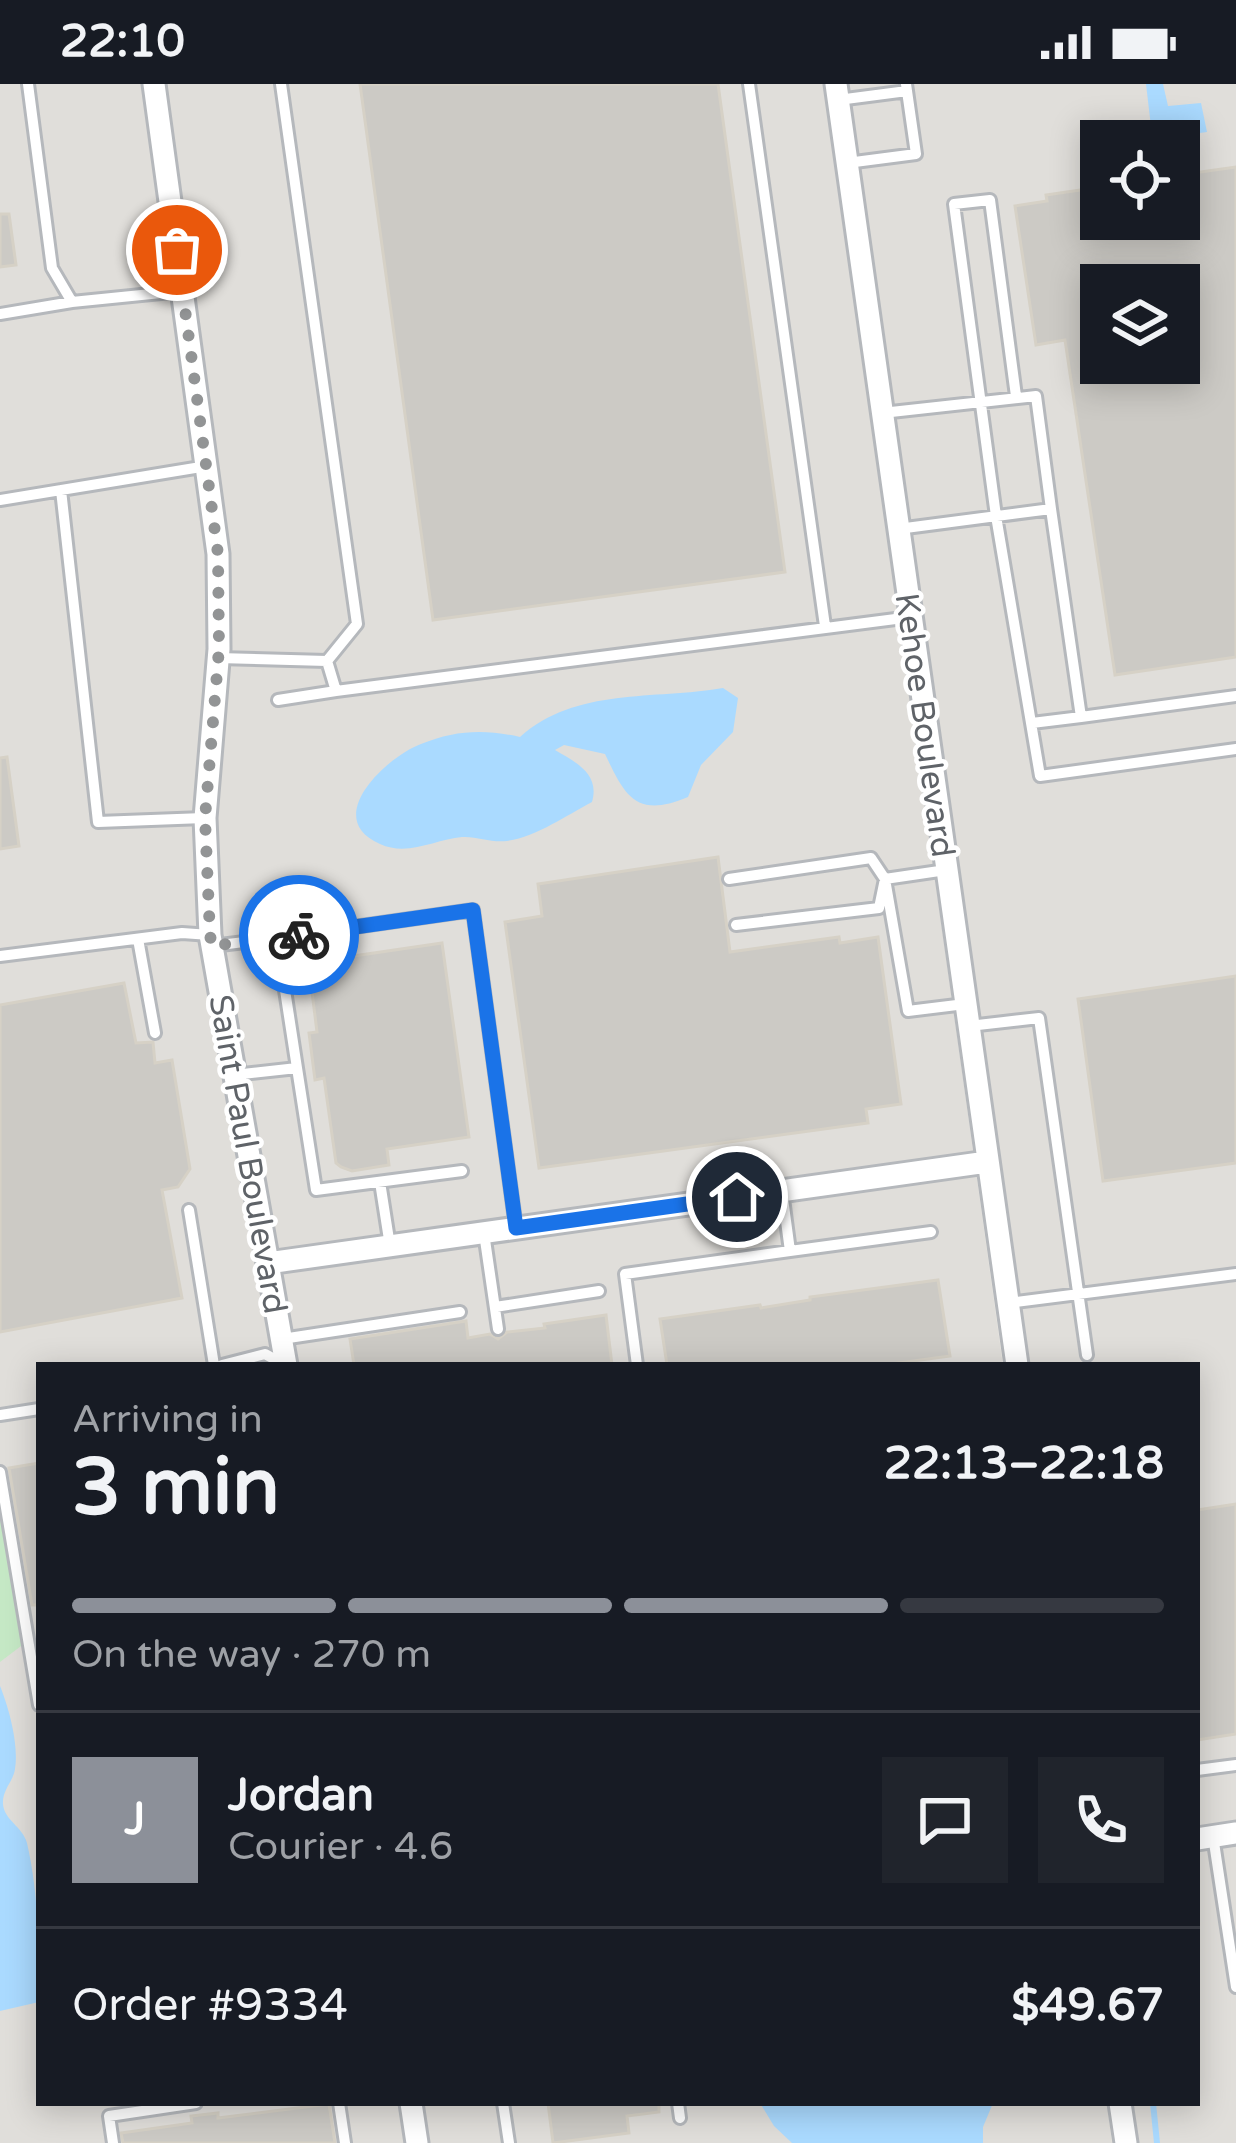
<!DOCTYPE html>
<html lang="en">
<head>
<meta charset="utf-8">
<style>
	:root { --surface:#171b24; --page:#20242c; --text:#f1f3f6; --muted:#9ea1a6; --line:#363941; --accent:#8c9099 }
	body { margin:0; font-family:"Varela Round",sans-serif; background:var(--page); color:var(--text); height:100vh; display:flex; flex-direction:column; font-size:45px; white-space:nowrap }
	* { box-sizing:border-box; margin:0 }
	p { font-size:39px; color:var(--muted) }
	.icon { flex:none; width:66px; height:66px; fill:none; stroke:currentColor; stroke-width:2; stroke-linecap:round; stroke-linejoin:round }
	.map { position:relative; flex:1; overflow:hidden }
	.details { position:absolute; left:36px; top:1278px; width:1164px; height:744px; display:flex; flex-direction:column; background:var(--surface); border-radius:0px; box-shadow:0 6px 30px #0003 }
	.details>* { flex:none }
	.fabs { position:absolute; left:1080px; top:36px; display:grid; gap:24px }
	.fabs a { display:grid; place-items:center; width:120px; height:120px; border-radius:0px; background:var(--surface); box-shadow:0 6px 30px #0003; font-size:60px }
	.pin { position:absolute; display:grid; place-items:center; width:102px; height:102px; color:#fff; margin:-51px; border:6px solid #fff; border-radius:50%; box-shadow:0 3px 12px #0007 }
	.courier { position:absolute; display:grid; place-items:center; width:120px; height:120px; margin:-60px; border:9px solid #1a73e8; border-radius:50%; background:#fff; color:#222; box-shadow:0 3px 15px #0007 }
	.overview em { font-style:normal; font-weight:700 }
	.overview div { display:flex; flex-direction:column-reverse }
	.overview { display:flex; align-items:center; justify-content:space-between; height:204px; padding:0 36px }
	h1 { font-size:78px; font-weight:700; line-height:90px }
	.bar { display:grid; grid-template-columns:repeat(4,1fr); gap:18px 12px; align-content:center; height:144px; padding:0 36px }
	.bar i { height:15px; border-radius:9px; background:var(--line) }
	.bar .current { background:var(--accent) }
	.bar p { grid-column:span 4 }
	.line { display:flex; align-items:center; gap:30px; padding:0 36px; border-top:3px solid var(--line) }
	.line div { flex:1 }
	.round { display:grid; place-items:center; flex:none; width:126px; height:126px; border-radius:0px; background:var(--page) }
	.status { display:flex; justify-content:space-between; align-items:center; height:84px; padding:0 60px; background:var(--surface); direction:ltr }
	.status svg { height:33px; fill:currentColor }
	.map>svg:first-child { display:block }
	.industrial { fill:#e0deda; fill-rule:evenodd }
	.green { fill:#c5e8c5 }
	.water { fill:#aadaff }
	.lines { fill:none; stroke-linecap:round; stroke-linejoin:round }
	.stream { stroke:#aadaff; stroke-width:6 }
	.building { fill:#cccac5; stroke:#d6d1c6; stroke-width:3; fill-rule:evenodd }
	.lane-casing { stroke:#b5b8bc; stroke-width:16 }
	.street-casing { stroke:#b5b8bc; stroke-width:27 }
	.lane { stroke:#fff; stroke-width:10 }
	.street { stroke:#fff; stroke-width:21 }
	.done { stroke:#929495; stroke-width:12; stroke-dasharray:0 21.6 }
	.route { stroke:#1a73e8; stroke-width:15 }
	.labels { text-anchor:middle; stroke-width:9; stroke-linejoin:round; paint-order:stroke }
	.street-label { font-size:33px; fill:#5f6368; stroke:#fff }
</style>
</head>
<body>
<div class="status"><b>22:10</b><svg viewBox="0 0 49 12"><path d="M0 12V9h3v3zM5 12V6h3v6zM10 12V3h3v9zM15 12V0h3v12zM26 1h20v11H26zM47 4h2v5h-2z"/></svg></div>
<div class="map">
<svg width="1236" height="2059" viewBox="0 0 1236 2059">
	<rect width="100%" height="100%" fill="#f1efe8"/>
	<path class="industrial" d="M0,0H824L1003,1281H39V2019H1107L1112,2059H0Z
		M847,0H1236V2059H1135L1129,2019H1197V1281H1026ZM1101,57H1179V135H1101ZM1101,201H1179V279H1101Z"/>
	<path class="green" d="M0,1425L8,1446L25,1559L0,1578Z"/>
	<path class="water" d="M1146,0H1163L1168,22L1201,19L1207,48L1157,55L1152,51Z
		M723,604L738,614L733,648L701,681L688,713C636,735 625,712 605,670L564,661L555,666C577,679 600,690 592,718C567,731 536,753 507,757C491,759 477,752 462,753C436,755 408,773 380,760C320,734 388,672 421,660C455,646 485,645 520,653C576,603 654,616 723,604Z
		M0,1602C9,1624 19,1661 15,1685C13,1698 2,1706 3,1720C4,1736 23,1743 27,1759C39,1812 39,1863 39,1918L0,1927Z
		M760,2019H993L983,2043V2059H792L774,2042Z"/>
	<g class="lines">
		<path class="stream" d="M1153,2019L1157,2059"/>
	</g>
	<path class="building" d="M360,0H718L785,488L433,536Z
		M1236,83V573L1115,591L1065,256L1036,261L1015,122L1047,117L1046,111L1101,103V135H1179V91ZM1101,201H1179V279H1101Z
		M0,130H9L16,181L0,183Z
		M7,673L19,762L0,765V674Z
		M718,773L730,868L839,853L840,859L878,853L901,1020L866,1025L868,1039L539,1084L505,838L542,832L538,800Z
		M442,859L469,1053L387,1065L389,1081L352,1087L341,1083L336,1079L324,994L315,996L309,949L317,948L310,892L320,877Z
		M1236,892V1079L1103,1097L1078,915Z
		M124,899L136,959L153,958L155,979L172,976L190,1085L178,1103L162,1106L182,1214L0,1248V921Z
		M938,1196L950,1272L884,1281H667L660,1235L760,1221L761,1224L810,1216V1213Z
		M606,1231L612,1281H354L350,1255L466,1237L468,1254L490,1250L498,1255L507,1248L545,1244L544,1240Z
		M39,1379V1521H32L9,1384Z
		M1236,1420V1650L1197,1656V1426Z
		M548,2019H659V2028L627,2032L629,2049L553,2059Z
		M329,2020L335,2059H123L121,2049L192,2039L191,2032L218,2029V2034Z"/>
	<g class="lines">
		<defs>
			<path id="lane" d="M28,0L52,184L72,218
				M749,0L825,542
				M838,16L907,7
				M847,79L916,70L906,0
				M0,230L72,218L181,207
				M1016,312L990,116L954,120L996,432L1040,692L1236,665
				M882,329L1036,312L1051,425
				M61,406L98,738L204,734
				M0,416L207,382
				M898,445L1051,425L1081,633L1236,612
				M218,574L327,577L357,540L281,0
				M327,577L336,607L911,533
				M278,616L336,607
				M1032,639L1081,633
				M729,795L871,774L885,795L946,786
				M736,841L879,824L885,795L908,927L965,920
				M277,854L473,826L516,1144
				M138,855L155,949
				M212,862L277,854L297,984L234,991
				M0,872L182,849L210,851
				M969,942L1039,934L1087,1271
				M297,984L316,1106L462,1087
				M380,1098L390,1162
				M189,1126L214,1281
				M484,1149L498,1245
				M790,1167L931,1148
				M1008,1219L1236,1190
				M495,1223L599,1207
				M282,1255L460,1228
				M222,1281L265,1270L276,1276L285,1274
				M637,1281L625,1190L790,1167L782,1107
				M0,1331L39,1325
				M0,1388L39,1621
				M1197,1686L1236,1681
				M1213,1752L1236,1903
				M339,2019L345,2059
				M503,2019L509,2059
				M678,2019L680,2034
				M113,2059L109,2032L196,2019"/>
			<path id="street" d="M154,0L218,470L219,565L205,734L210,851L286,1281
				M836,0L1017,1281
				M268,1179L987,1078
				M1197,1755L1236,1749
				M411,2019L417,2059
				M1120,2019L1126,2059"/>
		</defs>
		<use href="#lane" class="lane-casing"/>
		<use href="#street" class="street-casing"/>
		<use href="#lane" class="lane"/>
		<use href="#street" class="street"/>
	</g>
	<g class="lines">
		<path class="done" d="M177,166L218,470L219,565L205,734L210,851L212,862L299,851"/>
		<path class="route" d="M299,851L473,826L516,1144L737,1113"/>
	</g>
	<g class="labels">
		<g class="street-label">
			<text transform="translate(926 641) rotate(82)" y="12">Kehoe Boulevard</text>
			<text transform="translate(249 1070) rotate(80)" y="12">Saint Paul Boulevard</text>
		</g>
	</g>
</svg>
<div class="fabs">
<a><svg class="icon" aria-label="locate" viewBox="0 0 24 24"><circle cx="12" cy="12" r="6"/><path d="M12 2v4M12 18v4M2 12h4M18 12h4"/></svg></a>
<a><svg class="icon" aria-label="layers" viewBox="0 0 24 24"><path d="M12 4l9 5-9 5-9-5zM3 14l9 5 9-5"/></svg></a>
</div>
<div class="pin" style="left:177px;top:166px;background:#ea580c"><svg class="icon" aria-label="bag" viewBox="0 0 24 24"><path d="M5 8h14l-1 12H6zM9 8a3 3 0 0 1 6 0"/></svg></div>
<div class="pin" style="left:737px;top:1113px;background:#1f2937"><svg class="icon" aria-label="home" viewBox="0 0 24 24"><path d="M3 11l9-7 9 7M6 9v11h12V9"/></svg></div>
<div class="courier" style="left:299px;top:851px"><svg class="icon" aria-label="bike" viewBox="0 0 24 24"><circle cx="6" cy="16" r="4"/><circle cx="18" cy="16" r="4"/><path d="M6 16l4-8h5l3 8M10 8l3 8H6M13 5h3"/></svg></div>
<section class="details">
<div class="overview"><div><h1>3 min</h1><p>Arriving in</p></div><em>22:13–22:18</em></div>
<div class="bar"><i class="current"></i><i class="current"></i><i class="current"></i><i></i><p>On the way · 270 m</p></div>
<div class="line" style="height:216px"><b class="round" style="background:var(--accent);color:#fff">J</b><div><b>Jordan</b><p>Courier · 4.6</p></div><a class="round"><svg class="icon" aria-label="chat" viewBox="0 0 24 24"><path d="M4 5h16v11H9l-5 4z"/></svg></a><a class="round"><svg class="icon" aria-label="phone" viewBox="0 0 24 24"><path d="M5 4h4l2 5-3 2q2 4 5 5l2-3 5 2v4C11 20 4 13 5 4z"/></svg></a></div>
<div class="line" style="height:156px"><div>Order #9334</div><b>$49.67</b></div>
</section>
</div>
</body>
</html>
